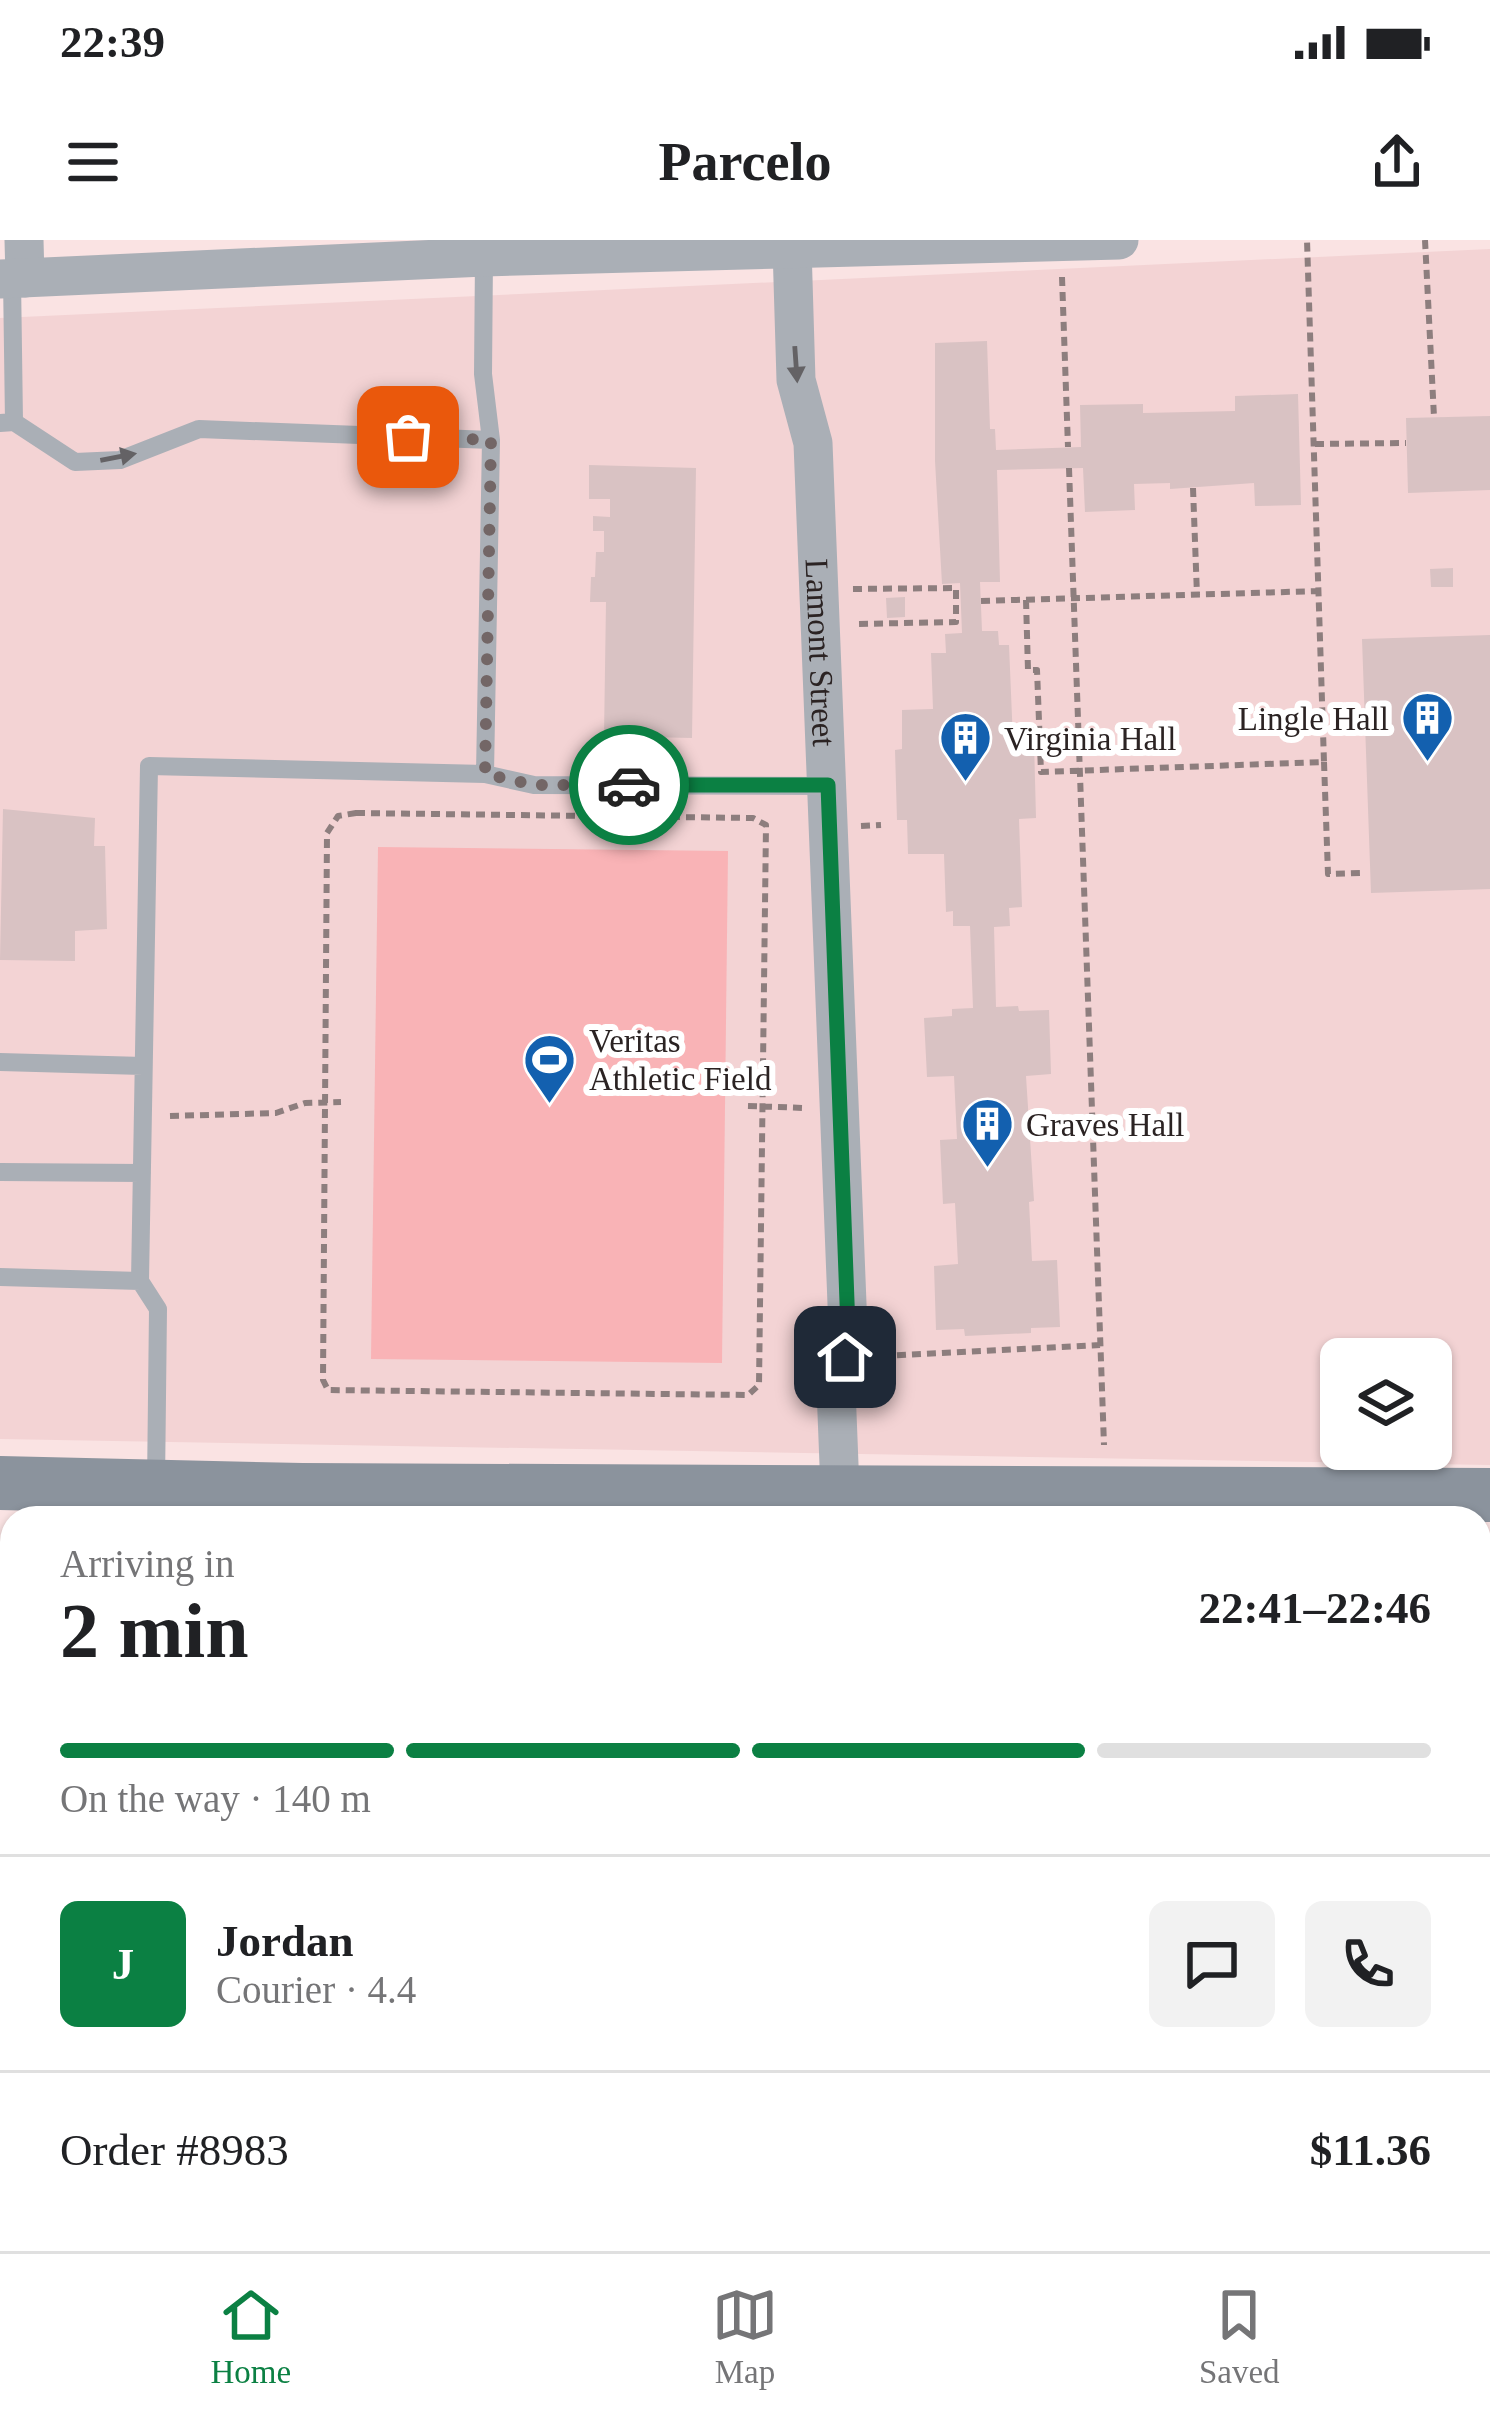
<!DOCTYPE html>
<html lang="en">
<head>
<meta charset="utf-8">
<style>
	:root { --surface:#fff; --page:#f2f2f2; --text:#202124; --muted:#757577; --line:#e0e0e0; --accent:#0b8043 }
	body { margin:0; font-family:"Times New Roman",serif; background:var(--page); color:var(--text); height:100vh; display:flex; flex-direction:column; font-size:45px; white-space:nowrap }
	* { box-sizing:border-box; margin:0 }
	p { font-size:39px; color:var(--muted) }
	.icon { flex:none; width:66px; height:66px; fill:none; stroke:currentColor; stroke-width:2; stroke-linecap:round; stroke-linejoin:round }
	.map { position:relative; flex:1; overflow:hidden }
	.details { position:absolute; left:0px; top:1266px; width:1491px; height:747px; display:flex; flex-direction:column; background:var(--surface); border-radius:36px 36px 0 0; box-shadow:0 3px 9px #0004 }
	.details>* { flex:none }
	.controls { position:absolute; left:1320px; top:1098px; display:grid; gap:24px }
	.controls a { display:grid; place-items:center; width:132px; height:132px; border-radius:18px; background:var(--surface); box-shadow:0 3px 9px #0004; font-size:60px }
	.pin { position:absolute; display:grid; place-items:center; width:102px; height:102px; color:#fff; margin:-51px; border-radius:24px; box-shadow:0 6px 18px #0006 }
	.courier { position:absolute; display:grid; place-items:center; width:120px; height:120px; margin:-60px; border:9px solid #0b8043; border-radius:50%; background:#fff; color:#222; box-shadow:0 3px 15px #0007 }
	.head em { font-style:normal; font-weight:600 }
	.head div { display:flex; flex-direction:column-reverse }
	.head { display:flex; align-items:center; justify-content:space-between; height:204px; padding:0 60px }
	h1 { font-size:78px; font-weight:600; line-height:90px }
	.bar { display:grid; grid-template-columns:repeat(4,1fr); gap:18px 12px; align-content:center; height:144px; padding:0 60px }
	.bar i { height:15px; border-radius:9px; background:var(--line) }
	.bar .on { background:var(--accent) }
	.bar p { grid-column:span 4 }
	.line { display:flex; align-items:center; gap:30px; padding:0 60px; border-top:3px solid var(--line) }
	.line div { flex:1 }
	.round { display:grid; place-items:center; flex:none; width:126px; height:126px; border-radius:18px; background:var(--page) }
	.status { display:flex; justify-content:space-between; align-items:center; height:84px; padding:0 60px; background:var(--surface); direction:ltr }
	.status svg { height:33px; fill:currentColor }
	header { display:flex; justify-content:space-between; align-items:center; height:156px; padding:0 60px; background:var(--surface); font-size:54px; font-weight:600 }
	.tabs { display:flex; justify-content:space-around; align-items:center; height:168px; border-top:3px solid var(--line); background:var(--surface); font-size:33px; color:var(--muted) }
	.tabs a { display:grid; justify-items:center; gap:6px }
	.tabs .on { color:var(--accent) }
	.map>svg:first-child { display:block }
	.built { fill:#f3d3d4; fill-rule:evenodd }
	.green { fill:#f9b3b6 }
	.building { fill:#d9c2c3 }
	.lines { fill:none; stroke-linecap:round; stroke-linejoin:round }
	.path { stroke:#8d7e7e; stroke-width:6; stroke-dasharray:9 6; stroke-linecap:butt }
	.lane { stroke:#aaafb6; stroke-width:18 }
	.street { stroke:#aaafb6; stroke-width:39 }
	.secondary { stroke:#8b939d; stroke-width:54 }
	.oneway { fill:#646265 }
	.done { stroke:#736666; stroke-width:12; stroke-dasharray:0 21.6 }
	.route { stroke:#0b8043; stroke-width:15 }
	.labels { text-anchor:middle; stroke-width:12; stroke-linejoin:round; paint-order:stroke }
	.street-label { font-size:33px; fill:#2b2323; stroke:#fff }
	.poi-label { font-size:33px; fill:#2b2323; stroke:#fff; text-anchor:start }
</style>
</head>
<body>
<div class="status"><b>22:39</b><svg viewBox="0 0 49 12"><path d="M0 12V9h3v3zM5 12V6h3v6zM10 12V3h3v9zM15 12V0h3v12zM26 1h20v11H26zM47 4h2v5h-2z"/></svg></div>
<header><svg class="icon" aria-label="menu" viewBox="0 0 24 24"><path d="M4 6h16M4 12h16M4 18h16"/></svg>Parcelo<svg class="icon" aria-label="share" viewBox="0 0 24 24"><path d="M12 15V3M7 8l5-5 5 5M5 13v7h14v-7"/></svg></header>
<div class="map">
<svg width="1490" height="2011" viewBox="0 0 1490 2011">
	<rect width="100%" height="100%" fill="#fae3e3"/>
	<path class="built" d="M1490,9V1225L0,1199V78ZM1341,1119H1431V1209H1341Z"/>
	<path class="green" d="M378,607L728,611L722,1123L371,1119Z"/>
	<path class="building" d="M987,101L990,189H995L996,210L1081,207L1080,165L1143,164V173L1235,171V156L1298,154L1301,265L1255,266L1254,243L1170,249V243L1134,244L1135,270L1085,272L1083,228L997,230L1000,342H980L982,391H998L999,405H1009L1013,501H1034L1036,578L1019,579L1022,667L1009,668L1010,686L994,687L996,767L1018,766L1019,771L1049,770L1051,834L1026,836L1034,961L1029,962L1032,1021L1057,1020L1060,1087L1031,1088V1093L965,1096L964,1089L936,1090L934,1026L958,1024L955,963L943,964L940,900L957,899L954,836L927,837L924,778L952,776V769L973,768L970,686H953V671L946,672L944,614H908L907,580H897L895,510L902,509V470L933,469L931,413H946L945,394L962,393L960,343L942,344L935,221V103Z
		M1490,176V250L1408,253L1406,178Z
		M589,225L696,228L692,498L604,496L606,362H590L591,337H595L596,312H604V291H593V276L610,277V259H589Z
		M1453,328V347H1431L1430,329Z
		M905,357V377L887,378L886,358Z
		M1490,395V649L1371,653L1362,399Z
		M3,569L95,578L94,606H105L107,689L75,691V721L0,720Z
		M1482,1399H1490V1524H1482L1479,1518Z
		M935,2001H1074V2011H935Z
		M1175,2001H1310L1312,2011H1176Z"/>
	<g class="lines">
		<path class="path" d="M1425,0L1434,177
			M1062,37L1068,207
			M1315,204L1406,203
			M1069,228L1104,1205
			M1193,248L1197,355
			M853,349L956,348V382L856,384
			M1026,360L1028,430H1037L1041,532L1324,522L1307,0
			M981,361L1319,351
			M1324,522L1328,634L1361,633
			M356,573L753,578L766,585L759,1145L748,1155L328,1150L323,1140L327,593L338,576Z
			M861,586L881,585
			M748,866L805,868
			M170,876L276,873L305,863L341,862
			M882,1116L1100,1105
			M0,1335L12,1342
			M12,1701L4,1756L12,1838
			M69,2001L73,2011
			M1150,2001L1152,2011"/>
		<path class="lane" d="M12,38L14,182
			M0,183L14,182L75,222L120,220L199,189L491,200
			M485,534L534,545L827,546
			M0,822L143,826
			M0,932L142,933
			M0,1037L140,1041L158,1069L156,1244
			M140,1041L149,526L485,534L491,200L483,134L484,17
			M1479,1779L1490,1853
			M1385,2001L1387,2011
			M870,2011V2001"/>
		<g class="street">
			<path d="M24,0L25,38"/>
			<path id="s1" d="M792,7L796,140L813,203L848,1089L847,1111L836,1148L840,1250"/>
			<path d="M0,39L484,17L1119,0"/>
		</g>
		<path class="secondary" d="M0,1243L302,1250L1490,1255"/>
	</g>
	<defs><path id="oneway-solid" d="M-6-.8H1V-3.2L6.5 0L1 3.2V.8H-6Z" transform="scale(3)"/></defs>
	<g class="oneway">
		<use href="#oneway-solid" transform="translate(796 124) rotate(86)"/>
		<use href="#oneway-solid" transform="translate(118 217) rotate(-11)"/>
	</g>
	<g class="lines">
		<path class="done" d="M408,197L491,200L485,534L534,545H629"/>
		<path class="route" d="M629,545H828L848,1089L845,1117"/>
	</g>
	<defs>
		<symbol id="building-pin" viewBox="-11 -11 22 30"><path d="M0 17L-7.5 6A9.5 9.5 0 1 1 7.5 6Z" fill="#1360af" stroke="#fff"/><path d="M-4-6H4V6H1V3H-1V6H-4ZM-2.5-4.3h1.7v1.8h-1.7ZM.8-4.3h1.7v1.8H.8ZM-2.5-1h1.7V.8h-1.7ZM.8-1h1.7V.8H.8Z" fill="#fff"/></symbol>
		<symbol id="stadium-pin" viewBox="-11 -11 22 30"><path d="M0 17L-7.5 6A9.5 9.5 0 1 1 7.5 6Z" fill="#1360af" stroke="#fff"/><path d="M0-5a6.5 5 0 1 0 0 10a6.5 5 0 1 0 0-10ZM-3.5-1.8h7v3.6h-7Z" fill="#fff"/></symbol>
	</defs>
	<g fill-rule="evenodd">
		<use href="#building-pin" x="1398" y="448" width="59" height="81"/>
		<use href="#building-pin" x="936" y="468" width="59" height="81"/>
		<use href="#stadium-pin" x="520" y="790" width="59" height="81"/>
		<use href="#building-pin" x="958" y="854" width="59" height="81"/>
	</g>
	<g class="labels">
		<g class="street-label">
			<text dy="12" stroke="none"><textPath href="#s1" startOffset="408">Lamont Street</textPath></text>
		</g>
		<g class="poi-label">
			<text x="1389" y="490" text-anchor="end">Lingle Hall</text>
			<text x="1004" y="510">Virginia Hall</text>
			<text x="589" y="812">Veritas<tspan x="589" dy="38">Athletic Field</tspan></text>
			<text x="1026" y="896">Graves Hall</text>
		</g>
	</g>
</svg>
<div class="controls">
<a><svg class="icon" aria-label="layers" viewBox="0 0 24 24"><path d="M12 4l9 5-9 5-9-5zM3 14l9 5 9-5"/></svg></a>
</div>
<div class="pin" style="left:408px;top:197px;background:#ea580c"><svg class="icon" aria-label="bag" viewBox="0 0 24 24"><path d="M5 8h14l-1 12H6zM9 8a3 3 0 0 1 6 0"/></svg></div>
<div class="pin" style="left:845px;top:1117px;background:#1f2937"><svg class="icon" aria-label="home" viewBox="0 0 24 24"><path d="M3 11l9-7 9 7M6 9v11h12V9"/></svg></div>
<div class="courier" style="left:629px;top:545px"><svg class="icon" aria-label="car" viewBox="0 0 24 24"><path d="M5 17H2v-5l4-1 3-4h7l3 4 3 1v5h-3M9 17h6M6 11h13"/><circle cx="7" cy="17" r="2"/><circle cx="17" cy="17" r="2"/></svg></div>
<section class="details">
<div class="head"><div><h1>2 min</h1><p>Arriving in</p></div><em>22:41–22:46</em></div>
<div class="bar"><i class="on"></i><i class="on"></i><i class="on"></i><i></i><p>On the way · 140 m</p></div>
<div class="line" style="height:216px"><b class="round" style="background:var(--accent);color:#fff">J</b><div><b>Jordan</b><p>Courier · 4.4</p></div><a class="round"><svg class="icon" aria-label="chat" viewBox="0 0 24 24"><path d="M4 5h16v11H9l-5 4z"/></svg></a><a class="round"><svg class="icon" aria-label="phone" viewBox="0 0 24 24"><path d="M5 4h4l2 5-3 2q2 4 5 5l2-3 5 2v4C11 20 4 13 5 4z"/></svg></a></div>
<div class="line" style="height:156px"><div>Order #8983</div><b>$11.36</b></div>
</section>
</div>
<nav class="tabs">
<a class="on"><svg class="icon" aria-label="home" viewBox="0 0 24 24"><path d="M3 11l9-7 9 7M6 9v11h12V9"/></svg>Home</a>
<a><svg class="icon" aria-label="map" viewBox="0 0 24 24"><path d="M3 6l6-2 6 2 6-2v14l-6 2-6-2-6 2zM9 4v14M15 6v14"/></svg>Map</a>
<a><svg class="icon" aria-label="saved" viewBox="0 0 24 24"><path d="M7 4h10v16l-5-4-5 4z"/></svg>Saved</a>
</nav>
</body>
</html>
